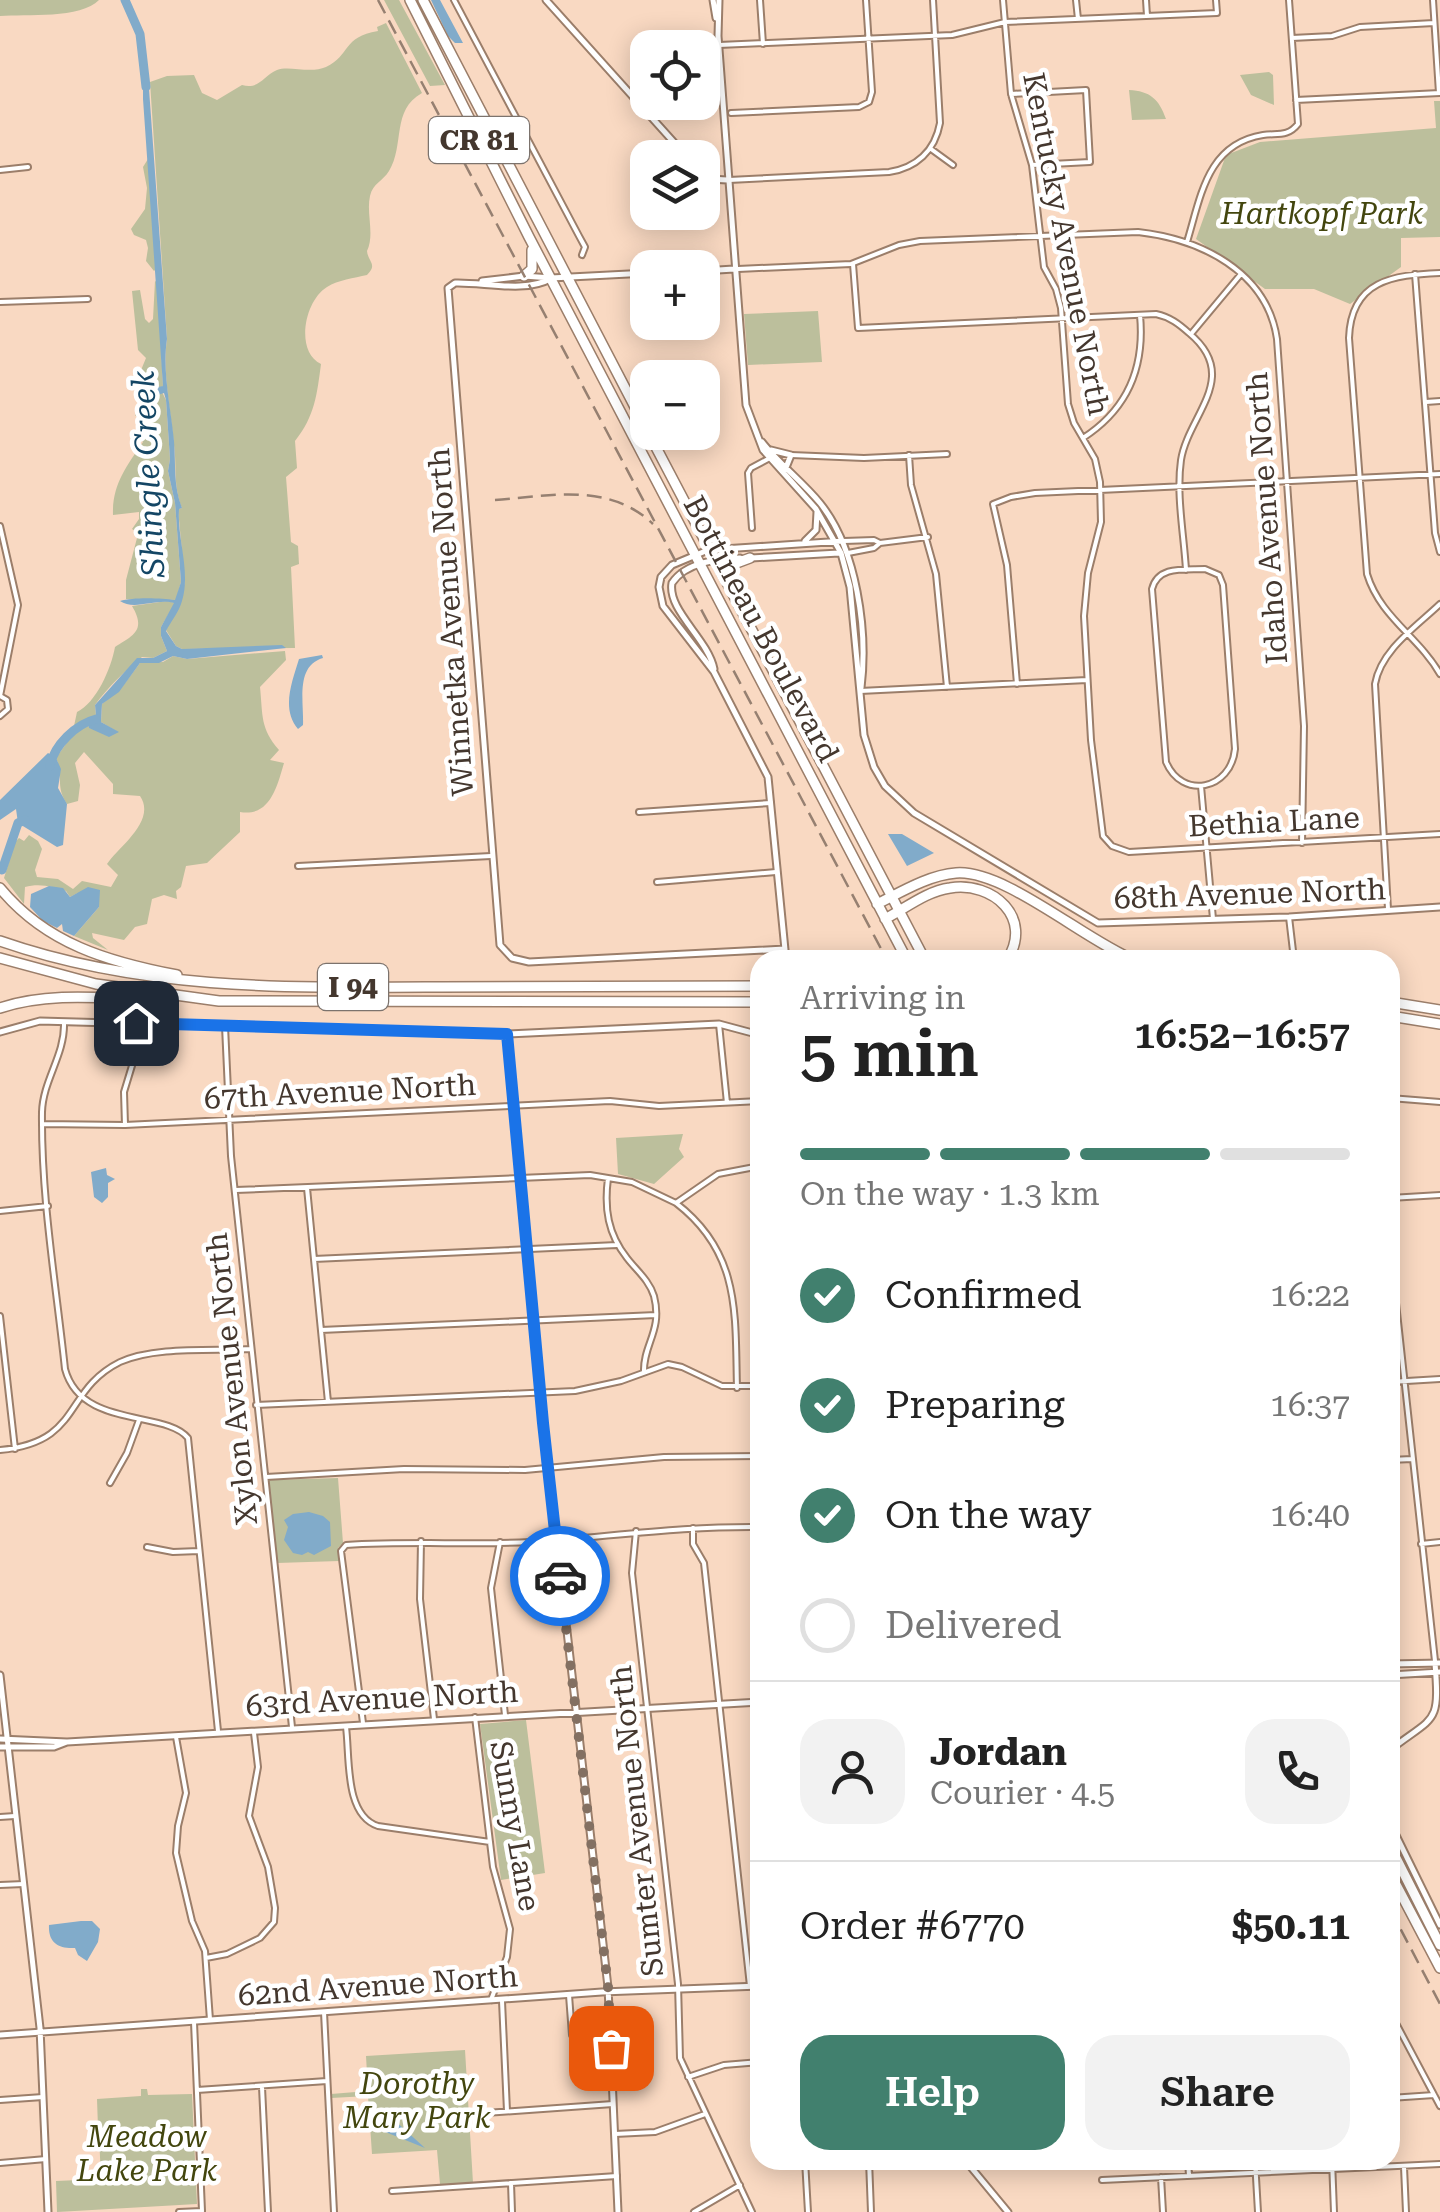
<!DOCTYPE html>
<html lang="en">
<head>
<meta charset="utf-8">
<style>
	:root { --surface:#fff; --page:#f2f2f2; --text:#222; --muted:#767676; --line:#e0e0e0; --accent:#41806e }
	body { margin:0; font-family:"Roboto Serif",serif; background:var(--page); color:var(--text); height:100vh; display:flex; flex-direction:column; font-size:38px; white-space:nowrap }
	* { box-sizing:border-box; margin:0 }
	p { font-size:32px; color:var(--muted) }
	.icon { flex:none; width:55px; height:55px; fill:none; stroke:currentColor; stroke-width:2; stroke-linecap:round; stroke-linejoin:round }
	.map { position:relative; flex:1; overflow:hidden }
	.drawer { position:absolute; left:750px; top:950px; width:650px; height:1220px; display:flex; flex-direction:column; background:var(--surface); border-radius:30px; box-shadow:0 5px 25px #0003 }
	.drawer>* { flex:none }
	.tools { position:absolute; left:630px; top:30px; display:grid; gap:20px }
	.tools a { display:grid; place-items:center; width:90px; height:90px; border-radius:20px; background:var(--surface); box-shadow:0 5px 25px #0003; font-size:50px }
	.pin { position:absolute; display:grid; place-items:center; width:85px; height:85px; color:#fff; margin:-42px; border-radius:20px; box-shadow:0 5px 15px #0006 }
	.courier { position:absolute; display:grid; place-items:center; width:100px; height:100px; margin:-50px; border:8px solid #1a73e8; border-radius:50%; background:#fff; color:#222; box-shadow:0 2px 12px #0007 }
	.head em { font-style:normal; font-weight:600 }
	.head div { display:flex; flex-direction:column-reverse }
	.head { display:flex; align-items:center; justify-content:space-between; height:170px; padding:0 50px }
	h1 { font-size:65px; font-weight:600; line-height:75px }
	.bar { display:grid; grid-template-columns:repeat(4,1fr); gap:15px 10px; align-content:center; height:120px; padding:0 50px }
	.bar i { height:12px; border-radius:8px; background:var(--line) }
	.bar .active { background:var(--accent) }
	.bar p { grid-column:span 4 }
	.line { display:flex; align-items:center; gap:25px; padding:0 50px; border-top:2px solid var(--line) }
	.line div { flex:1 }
	.round { display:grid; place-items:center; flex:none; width:105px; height:105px; border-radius:30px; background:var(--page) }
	ol { padding:0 50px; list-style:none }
	li { display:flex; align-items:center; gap:30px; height:110px }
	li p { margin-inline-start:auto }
	li .icon { padding:10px; border-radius:50%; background:var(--accent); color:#fff; stroke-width:4 }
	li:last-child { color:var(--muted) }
	li i { width:55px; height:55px; border:5px solid var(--line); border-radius:50% }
	.cta { display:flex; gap:20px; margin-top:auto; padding:20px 50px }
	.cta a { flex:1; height:115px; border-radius:30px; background:var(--accent); color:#fff; font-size:40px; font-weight:600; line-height:115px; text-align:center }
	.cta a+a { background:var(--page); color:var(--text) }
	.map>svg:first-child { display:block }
	.green { fill:#bcbf9c }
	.water { fill:#81abca }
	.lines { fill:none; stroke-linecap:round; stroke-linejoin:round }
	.river { stroke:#81abca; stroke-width:9 }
	.street-casing { stroke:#9b7e6a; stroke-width:8 }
	.secondary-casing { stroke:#9b7e6a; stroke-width:9 }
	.highway-casing { stroke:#9b7e6a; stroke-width:12 }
	.street { stroke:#fff; stroke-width:4 }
	.secondary { stroke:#fff; stroke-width:5 }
	.highway { stroke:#fff; stroke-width:9 }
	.rail { stroke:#968071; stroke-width:2.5; stroke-dasharray:15 8; stroke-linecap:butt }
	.done { stroke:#837062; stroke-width:10; stroke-dasharray:0 18 }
	.route { stroke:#1a73e8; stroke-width:12 }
	.labels { text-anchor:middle; stroke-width:9; stroke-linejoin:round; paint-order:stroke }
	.shield { fill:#fff; stroke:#7c736d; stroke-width:2.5 }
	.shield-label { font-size:28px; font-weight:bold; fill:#44372e }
	.park-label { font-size:30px; font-style:italic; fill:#43460e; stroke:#fff }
	.street-label { font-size:30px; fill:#44372e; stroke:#fff }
	.water-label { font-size:32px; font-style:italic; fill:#144665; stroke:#fff }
</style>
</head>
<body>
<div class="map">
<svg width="1440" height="2212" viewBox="0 0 1440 2212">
	<rect width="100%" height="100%" fill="#f9d9c2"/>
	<path class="green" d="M0,0H99C81,19 26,14 0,16Z
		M384,0H399L445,85L430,86Z
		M386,23L422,93C391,110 405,145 389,171C383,181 373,183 370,196C366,214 375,234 367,251C368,262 378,264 367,275C354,278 338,280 327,287C304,301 295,352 321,364C317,394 315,416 295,441L297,468L286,477L291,542L298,546L299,564L291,567L295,648L182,649L176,646L166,630L185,583L178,509L182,508C173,486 177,467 174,445C171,411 162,373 167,339L150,82L167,76L194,75L202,93L217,100L242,85C259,90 263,76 277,70C289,65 310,74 326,67C351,55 342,37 378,31L377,27Z
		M1269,72L1273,75L1274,105L1251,95L1240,75Z
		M1129,90C1150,91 1159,99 1166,119L1132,120Z
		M1434,101H1440V237L1401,238V267L1350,304L1314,289H1265L1196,239L1226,155L1260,142L1436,128Z
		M148,159L156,269L154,271L146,261L148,248L146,240L134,235L131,229L145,209L147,188L143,167Z
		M155,281L158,283L163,386L160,388L166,400L170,459L168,471L175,503L181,582L176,600L126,599V580L137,538V532L132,529L139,519V512L113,515C112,485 126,467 143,442L137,434L146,418L142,413L135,416L140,394L139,375L146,358L138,350L132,291L140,290L145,319L149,323L153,319Z
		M818,311L822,362L748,365L744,314Z
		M167,601L175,603L161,627V636L167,651L153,658L142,657C125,671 108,687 95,705L96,716L74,726L77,712C96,703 111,669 115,647C132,636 147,631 132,606Z
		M285,651L286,660L260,687C263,716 260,728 279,750L270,760L284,763C277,787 270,817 240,812V832L207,863L186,866L181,887L176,891L177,899L164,895L152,899L147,924L135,927L124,940L92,933L93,938L108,950L74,936L99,907L78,893L70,897L66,891C53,886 38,883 25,887L24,904L4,878L15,842L19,838L24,841L29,835L38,841L42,849L35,870L37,877L58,879L73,889L82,881L111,887L118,875L107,864C118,847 157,821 140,796L113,794V784L84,752L75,763L80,785L78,801L67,804C55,786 64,777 56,758L75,731L88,723L89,728L116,731L101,722L102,704L122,687L140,663L163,662L173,656L187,659Z
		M683,1134L679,1149L684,1157L654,1184L618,1174L616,1138Z
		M338,1478L343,1543L338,1548L339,1561L277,1563L268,1480Z
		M526,1720L545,1873L501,1880L480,1724Z
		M465,2050L473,2183L440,2184L437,2150L372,2154L368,2096L331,2098V2094L368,2091L366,2056Z
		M141,2089H147L148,2095L192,2094L197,2204L57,2212L56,2181L101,2179L99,2135H91V2128H98L97,2099L141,2096Z"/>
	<path class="water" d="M431,0H440L463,43H455L448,36Z
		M148,75L167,339C162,372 171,408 174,441C176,465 173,485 182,508L179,509C177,539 191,572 182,601C179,612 171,621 166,631L176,646L182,649L282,645L286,648L187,659L173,656L159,663H140L119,692L102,704L101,722L119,732L109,737L89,728L86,719L96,716L95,705L137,658H153L167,651L161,636V627L174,603C157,598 134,611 120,601C133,597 161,598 175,600L181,582L175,503L168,471L170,459L166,400L164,393L148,398L153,388L163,386L143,99V81Z
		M322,655L323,658C295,666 304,702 303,725L298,729C281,709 292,682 299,659Z
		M48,753L56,758L61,769L58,788L67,804L63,845L57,847L18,823L16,809L0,820V800Z
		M888,834H902L934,853L907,866Z
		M49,886L63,888L70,897L88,887L100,890L99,907L74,936L63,931L62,924L57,928L43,921L30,907L31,894Z
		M106,1168L107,1175L115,1179L108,1183V1197L102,1203L94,1197L91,1172Z
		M309,1512L323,1516L330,1522L331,1546L314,1555L308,1552L302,1555L293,1553L284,1540L288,1527L284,1520L293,1514Z
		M81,1921H92L100,1929L98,1942L87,1961L78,1955L75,1948C59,1949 48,1943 49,1925Z
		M393,2119L425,2148L378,2129L386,2120Z"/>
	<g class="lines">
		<path class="river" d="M125,0L140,34L146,87
			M50,766C54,745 76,724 96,719
			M2,870L18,823L25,820"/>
		<defs>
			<path id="street" d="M454,0L579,236L585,247L582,255
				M760,0L763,44
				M1003,0L1011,94L1032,165L1044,267L1056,289L1061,308L1068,404L1074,423L1095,459L1100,482L1101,522L1088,573L1084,616L1091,740L1103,836L1112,846L1129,852L1440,834
				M1076,0L1078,19
				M1146,0L1147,16
				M1433,0L1439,93
				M1292,38L1332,36L1360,27L1434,23
				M719,45L952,35L1005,22L1217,13L1216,0
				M1011,94L1086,90L1090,162L1032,165
				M1296,100L1440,93
				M731,113L859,107L869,102L872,92L866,0
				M500,147L526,135
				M931,149L953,165
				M0,170L28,167
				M729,180L889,172C916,168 935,151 940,123L933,0
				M1187,242C1201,196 1207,144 1263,135C1277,133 1288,137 1298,124L1289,0
				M853,264L858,328L1156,314C1170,317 1179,324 1189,333C1242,377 1188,415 1181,460C1176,495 1184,535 1186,570
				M738,269L851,264L899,245L920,241L1138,232C1200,239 1267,271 1277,339L1304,726L1302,843
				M1440,273C1393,275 1351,280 1349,338L1367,574C1380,617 1419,637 1440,674
				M1415,274L1435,533L1440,552
				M0,302L88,299
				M1191,334L1241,274
				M1426,402L1440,401
				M1083,438C1128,409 1145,367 1140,315
				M791,455L864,458L947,454
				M909,455L911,485L936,574L947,687
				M0,526L18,605L0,696L7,700L8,709L0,716
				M752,528L748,473L751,468L768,459
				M844,541L874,540L880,543L928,537
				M848,553L874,548L880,543
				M1205,569L1219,575L1223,585L1235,749C1231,790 1182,800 1166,762L1152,589C1158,565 1185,570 1205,569Z
				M1017,684L1007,565L993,504L1011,497L1035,493L1440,474
				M860,691L1087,680
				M1201,786L1213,919
				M639,812L771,803
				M298,866L491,856
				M657,882L776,872
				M1388,909L1375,684C1381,650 1416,627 1440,604
				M1289,917L1293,951
				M64,1023C65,1055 43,1080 42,1112C41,1198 56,1284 65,1369C81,1429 166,1410 188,1438L218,1731
				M719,1024L727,1103
				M225,1026L231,1156L292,1727
				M1390,1098L1440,1102
				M42,1124L125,1125L610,1101L659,1106L760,1101
				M125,1125L124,1092L134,1059L137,1023
				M608,1178C604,1209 608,1234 627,1258C637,1271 649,1280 654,1296C663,1331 643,1344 644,1372
				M307,1188L328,1402
				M236,1190L590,1175L632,1182L676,1203L718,1174L760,1166
				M1390,1198L1440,1195
				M676,1203C741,1253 735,1314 737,1388
				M0,1211L48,1206
				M1390,1248L1435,1661
				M314,1259L617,1245
				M0,1316L15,1449
				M321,1330L656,1315
				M1390,1382L1440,1379
				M256,1405L575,1391L621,1381L668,1364L682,1367L722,1386H760
				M0,1450C83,1442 62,1391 120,1362C154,1346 212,1351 251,1349
				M1390,1460L1412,1459
				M266,1477L404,1469L525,1470L664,1457L760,1456
				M110,1483L127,1453L139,1420
				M693,1528V1544L704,1563L750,1986
				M636,1531L632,1573L678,1984L680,2058L752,2212
				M421,1541L420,1599L434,1719
				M500,1542L491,1588L505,1715
				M1421,1544L1440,1542
				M147,1547L173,1552L199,1551
				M475,1717L493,1867L510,1929L507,1957L491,2000
				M363,1723L341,1551L346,1545C408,1541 469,1545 530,1542C607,1537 683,1526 760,1527
				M346,1727C350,1757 344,1815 378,1826L490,1842
				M176,1737L186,1793L178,1826L176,1853L192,1921L205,1951L210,2020
				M0,1817L15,1816
				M0,1885L24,1884
				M206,1958L227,1954L260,1938L274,1922L275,1908L268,1867L249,1816L258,1767L254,1733
				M569,1995L572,2035
				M502,2001L507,2111
				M324,2012L334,2212
				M1390,2012L1440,2106
				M688,2077L724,2065L760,2062
				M262,2087L268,2212
				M197,2090L327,2081
				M1390,2098L1434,2095
				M0,2100L43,2097
				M471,2114L613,2104
				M615,2134L655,2132L705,2114
				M805,2160L808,2212
				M869,2160L871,2212
				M1188,2160L1189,2176
				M1255,2160L1258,2212
				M1332,2160L1334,2212
				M0,2163L46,2159
				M1404,2167L1406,2212
				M1161,2177L1163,2212
				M1102,2180L1440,2164
				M511,2183L512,2212
				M392,2191L617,2176
				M179,2212L202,2211L194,2022
				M694,2212L740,2185"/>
			<path id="secondary" d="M546,0L688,158
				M713,0L716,18
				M719,0L718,36L746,405L763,450L816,509L841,553L850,587L864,735L874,767L885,786L914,813L1098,923L1289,917L1440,907
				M702,173L710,179L727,180
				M702,271L734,269
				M550,279C525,293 483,282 455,283L448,288L500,945L512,958L529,962L785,949
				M482,281L524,276L551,278L648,273
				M762,442C779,464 802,481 820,503C857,549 868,631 861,688
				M771,450L791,455L785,470
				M805,541L816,530L817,512
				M751,558L839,553
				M714,669C708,639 667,610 672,583C686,562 717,559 740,558
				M786,960L768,777L714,672L663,606L659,587L661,577L672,565L708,550L843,541
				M0,1032L40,1021L507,1034L719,1024L760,1035
				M507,1034L543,1423L608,1987L618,2212
				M1390,1664L1440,1663
				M0,1675L40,2028L48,2212
				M1390,1675L1440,1672
				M0,1739L67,1742
				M0,1747H54L67,1742L760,1702
				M1390,1750C1435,1715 1440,1726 1435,1663
				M1390,1823L1440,1925
				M0,2035L602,1992L760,1986
				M965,2160L1008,2212"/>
			<path id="highway" d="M410,0L529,237L907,960
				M423,0L648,432
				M524,276L532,269V250
				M648,432L925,960
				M732,586L730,575L734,564L750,558
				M0,888C46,944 109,962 177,975
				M877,904C901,892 929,875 956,873C1004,869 1086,941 1134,960
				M885,919C906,908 927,891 950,888C993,881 1034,918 1007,960
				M0,941C143,991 292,988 442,987C548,986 654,986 760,986
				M0,958L96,984L219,1001L760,1002
				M1390,1002L1440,1010
				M0,1008C52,991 107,999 161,1000
				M1390,1016L1440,1024
				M1390,1846L1440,1945
				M1390,1873L1440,1968"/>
		</defs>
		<use href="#street" class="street-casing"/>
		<use href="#secondary" class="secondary-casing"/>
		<use href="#highway" class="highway-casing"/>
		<use href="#street" class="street"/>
		<use href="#secondary" class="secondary"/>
		<use href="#highway" class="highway"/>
		<path class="rail" d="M378,0L887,960
			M495,500C550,496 609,482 653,524
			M1390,1909L1440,2004"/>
	</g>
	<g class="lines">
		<path class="done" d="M560,1576L608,1987L611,2048"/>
		<path class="route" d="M136,1023L507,1034L543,1423L560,1576"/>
	</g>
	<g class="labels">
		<g class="shield">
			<rect x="429" y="117" width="100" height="46" rx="8"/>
			<rect x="318" y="964" width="70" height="46" rx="8"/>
		</g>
		<g class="shield-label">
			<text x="479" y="150">CR 81</text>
			<text x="353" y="997">I 94</text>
		</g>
		<g class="park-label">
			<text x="1322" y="224">Hartkopf Park</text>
			<text x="417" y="2094">Dorothy<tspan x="417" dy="34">Mary Park</tspan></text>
			<text x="147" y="2147">Meadow<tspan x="147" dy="34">Lake Park</tspan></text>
		</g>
		<g class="street-label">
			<text transform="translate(1066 244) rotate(79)" y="10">Kentucky Avenue North</text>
			<text transform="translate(1267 518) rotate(-94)" y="10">Idaho Avenue North</text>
			<text transform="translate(451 622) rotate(-94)" y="10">Winnetka Avenue North</text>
			<text transform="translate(761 629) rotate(62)" y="10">Bottineau Boulevard</text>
			<text transform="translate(1274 822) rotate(-3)" y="10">Bethia Lane</text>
			<text transform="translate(1250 894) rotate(-2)" y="10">68th Avenue North</text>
			<text transform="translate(340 1092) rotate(-3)" y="10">67th Avenue North</text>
			<text transform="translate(232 1379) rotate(-96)" y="10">Xylon Avenue North</text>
			<text transform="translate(382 1699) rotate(-3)" y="10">63rd Avenue North</text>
			<text transform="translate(637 1821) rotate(-96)" y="10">Sumter Avenue North</text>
			<text transform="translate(515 1826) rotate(80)" y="10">Sunny Lane</text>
			<text transform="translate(378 1986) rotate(-4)" y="10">62nd Avenue North</text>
		</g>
		<g class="water-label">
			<text transform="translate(148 474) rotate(-93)" y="11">Shingle Creek</text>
		</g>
	</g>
</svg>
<div class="tools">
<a><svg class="icon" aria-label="locate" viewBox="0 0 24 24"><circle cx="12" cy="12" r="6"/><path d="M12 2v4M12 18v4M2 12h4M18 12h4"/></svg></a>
<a><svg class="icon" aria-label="layers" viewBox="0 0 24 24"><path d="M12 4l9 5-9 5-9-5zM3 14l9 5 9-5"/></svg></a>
<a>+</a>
<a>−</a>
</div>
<div class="pin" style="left:611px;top:2048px;background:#ea580c"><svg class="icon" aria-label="bag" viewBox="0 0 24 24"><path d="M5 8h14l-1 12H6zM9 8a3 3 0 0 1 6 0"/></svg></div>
<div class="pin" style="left:136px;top:1023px;background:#1f2937"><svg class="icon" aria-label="home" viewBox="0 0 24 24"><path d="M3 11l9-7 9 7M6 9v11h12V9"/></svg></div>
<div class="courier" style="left:560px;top:1576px"><svg class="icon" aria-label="car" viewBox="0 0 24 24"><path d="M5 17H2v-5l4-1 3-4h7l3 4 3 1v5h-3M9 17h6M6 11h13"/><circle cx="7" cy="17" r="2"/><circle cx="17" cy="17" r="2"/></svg></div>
<section class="drawer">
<div class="head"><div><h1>5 min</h1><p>Arriving in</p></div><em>16:52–16:57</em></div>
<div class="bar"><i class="active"></i><i class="active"></i><i class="active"></i><i></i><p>On the way · 1.3 km</p></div>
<ol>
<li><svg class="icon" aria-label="check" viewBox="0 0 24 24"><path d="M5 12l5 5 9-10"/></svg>Confirmed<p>16:22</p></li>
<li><svg class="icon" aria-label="check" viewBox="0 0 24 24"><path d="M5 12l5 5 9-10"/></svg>Preparing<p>16:37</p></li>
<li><svg class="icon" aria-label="check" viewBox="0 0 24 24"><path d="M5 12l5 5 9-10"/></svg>On the way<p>16:40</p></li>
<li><i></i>Delivered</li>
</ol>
<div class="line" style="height:180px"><a class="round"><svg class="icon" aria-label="person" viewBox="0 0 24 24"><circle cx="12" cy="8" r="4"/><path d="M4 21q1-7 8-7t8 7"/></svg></a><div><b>Jordan</b><p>Courier · 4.5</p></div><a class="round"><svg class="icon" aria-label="phone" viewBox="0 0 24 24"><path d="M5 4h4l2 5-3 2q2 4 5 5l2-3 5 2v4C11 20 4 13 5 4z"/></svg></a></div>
<div class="line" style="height:130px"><div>Order #6770</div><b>$50.11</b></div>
<div class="cta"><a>Help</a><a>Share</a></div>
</section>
</div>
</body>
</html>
